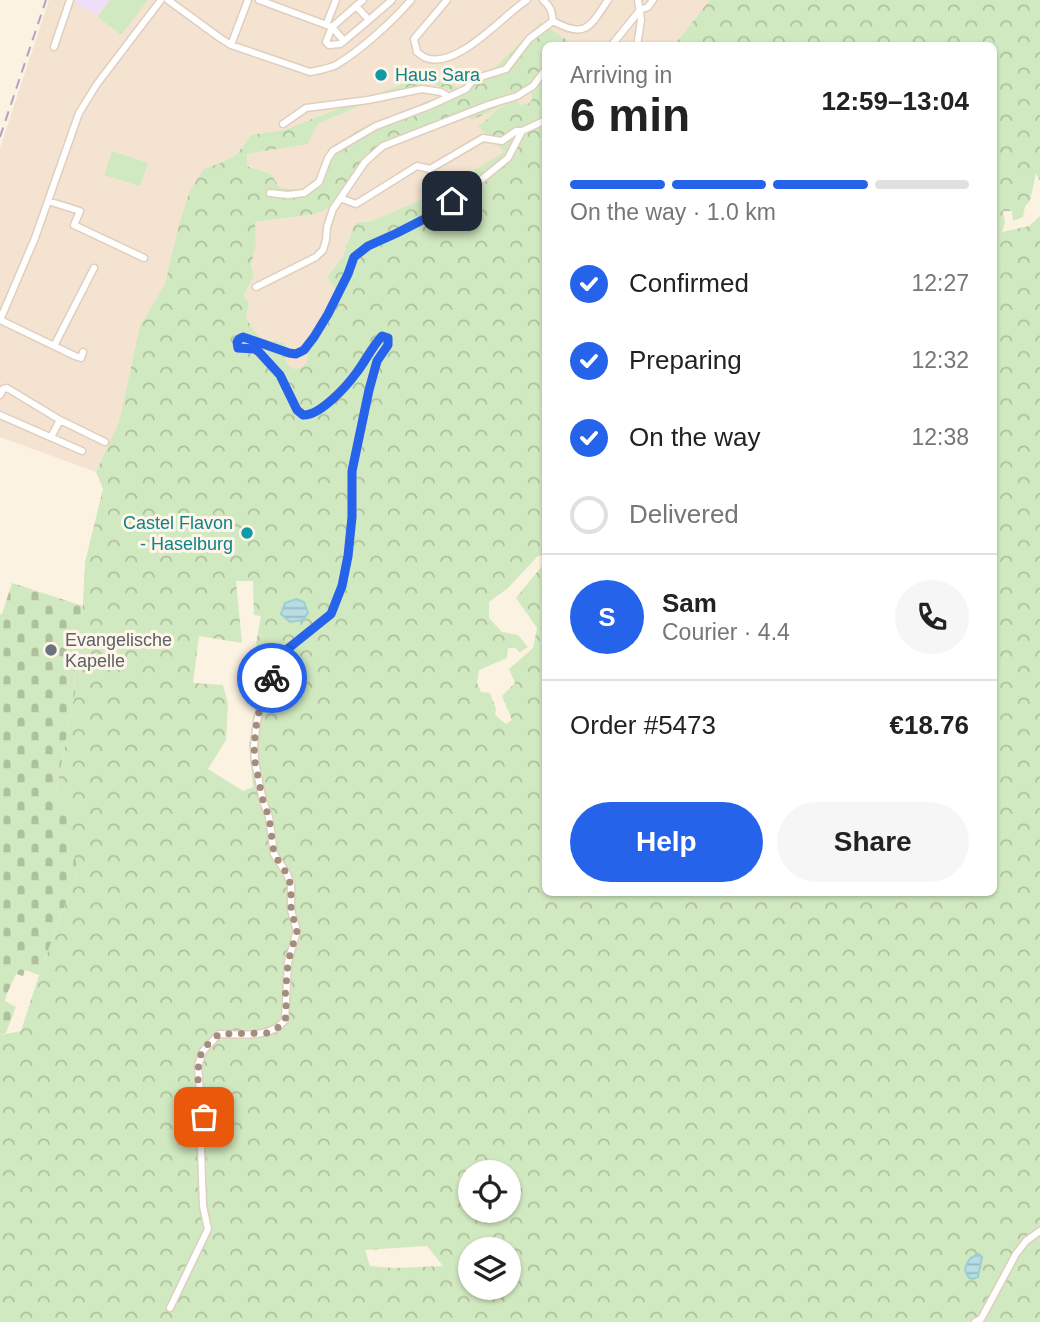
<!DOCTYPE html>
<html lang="en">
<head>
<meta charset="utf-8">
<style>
	:root { --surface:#fff; --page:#f6f6f6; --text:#222; --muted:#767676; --line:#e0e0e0; --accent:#2563eb }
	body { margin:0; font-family:Helvetica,sans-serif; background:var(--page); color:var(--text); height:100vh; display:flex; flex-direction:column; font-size:26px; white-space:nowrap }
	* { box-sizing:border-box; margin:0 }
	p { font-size:23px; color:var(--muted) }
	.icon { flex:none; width:38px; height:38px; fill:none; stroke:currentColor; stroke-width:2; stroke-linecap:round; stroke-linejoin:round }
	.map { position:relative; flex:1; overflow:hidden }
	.details { position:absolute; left:542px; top:42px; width:455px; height:854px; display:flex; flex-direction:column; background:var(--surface); border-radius:10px; box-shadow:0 2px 5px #0004 }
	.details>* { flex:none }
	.controls { position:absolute; left:458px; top:1160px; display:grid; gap:14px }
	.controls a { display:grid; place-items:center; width:63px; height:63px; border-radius:50%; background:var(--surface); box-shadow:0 2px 5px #0004; font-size:35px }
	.pin { position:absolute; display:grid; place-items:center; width:60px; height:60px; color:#fff; margin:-30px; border-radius:14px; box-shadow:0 4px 10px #0006 }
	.courier { position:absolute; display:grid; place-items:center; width:70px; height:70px; margin:-35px; border:5px solid #2563eb; border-radius:50%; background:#fff; color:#222; box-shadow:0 2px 9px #0007 }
	.summary em { font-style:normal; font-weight:700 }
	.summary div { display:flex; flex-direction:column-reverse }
	.summary { display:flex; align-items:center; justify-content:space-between; height:119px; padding:0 28px }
	h1 { font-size:46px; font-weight:700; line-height:52px }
	.bar { display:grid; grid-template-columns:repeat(4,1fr); gap:10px 7px; align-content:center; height:84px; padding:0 28px }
	.bar i { height:9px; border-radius:5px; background:var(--line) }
	.bar .active { background:var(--accent) }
	.bar p { grid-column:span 4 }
	.line { display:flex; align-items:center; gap:18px; padding:0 28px; border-top:2px solid var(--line) }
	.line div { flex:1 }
	.round { display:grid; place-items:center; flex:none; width:74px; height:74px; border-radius:37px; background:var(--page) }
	ol { padding:0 28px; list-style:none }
	li { display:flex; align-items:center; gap:21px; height:77px }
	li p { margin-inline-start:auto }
	li .icon { padding:7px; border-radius:50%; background:var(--accent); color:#fff; stroke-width:4 }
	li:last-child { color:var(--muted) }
	li i { width:38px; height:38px; border:4px solid var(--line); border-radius:50% }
	.cta { display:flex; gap:14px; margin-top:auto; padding:14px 28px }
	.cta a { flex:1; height:80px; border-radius:42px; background:var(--accent); color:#fff; font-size:28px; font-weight:700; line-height:80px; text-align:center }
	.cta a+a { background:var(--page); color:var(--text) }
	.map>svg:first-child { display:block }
	.residential { fill:#f3e3d0 }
	.education { fill:#efdef8 }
	.green { fill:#d1e9c0 }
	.forest { fill:url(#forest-crowns); fill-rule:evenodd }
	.cemetery { fill:url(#cemetery-stones) }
	.water { fill:url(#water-rules); stroke:#9dcdd6; stroke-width:2 }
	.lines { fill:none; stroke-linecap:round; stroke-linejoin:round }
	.minor-casing { stroke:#e0cebe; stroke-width:9 }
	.minor { stroke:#fff; stroke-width:6 }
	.rail { stroke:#b4a1c4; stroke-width:2; stroke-dasharray:10 7; stroke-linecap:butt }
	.done { stroke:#a38e7e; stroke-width:7; stroke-dasharray:0 12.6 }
	.route { stroke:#2563eb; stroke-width:9 }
	.culture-dot { fill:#0f9aa8; stroke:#fff6e7; stroke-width:2.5 }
	.worship-dot { fill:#6b7280; stroke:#fff6e7; stroke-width:2.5 }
	.labels { text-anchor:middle; stroke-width:6; stroke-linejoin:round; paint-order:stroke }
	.culture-label { font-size:18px; fill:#0d838f; stroke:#fff6e7; text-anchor:start }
	.worship-label { font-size:18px; fill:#5b616d; stroke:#fff6e7; text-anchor:start }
</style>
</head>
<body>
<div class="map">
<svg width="1040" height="1322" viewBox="0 0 1040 1322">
	<defs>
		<pattern id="forest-crowns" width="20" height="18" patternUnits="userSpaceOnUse" patternTransform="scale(1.75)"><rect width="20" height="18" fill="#d1e9c0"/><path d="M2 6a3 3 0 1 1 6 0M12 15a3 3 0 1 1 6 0" fill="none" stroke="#aec09e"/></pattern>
		<pattern id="cemetery-stones" width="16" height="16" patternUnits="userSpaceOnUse" patternTransform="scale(1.75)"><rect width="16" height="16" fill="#d1e9c0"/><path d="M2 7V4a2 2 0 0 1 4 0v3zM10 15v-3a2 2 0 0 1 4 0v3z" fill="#aec09e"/></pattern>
		<pattern id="water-rules" width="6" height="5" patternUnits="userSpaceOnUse" patternTransform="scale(1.75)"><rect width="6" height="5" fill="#b7dee5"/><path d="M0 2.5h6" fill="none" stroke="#99b7bc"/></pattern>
	</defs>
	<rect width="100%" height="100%" fill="#fcf2e1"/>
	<path class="residential" d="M49,0H710L674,45H574L541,22L486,76L460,88L425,76L365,98L284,130L251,135L237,154L223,162L204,169L177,232L165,284L140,326L119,422L96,472L0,437V148Z
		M427,82L455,91L367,125L328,149L320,174L311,185L293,191L279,187L271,174L246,165V154L308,144L318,124L368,102Z
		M533,86L532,99L530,103L521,105L516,102L507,105L490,115L487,121L505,152L436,193L372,221L355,223L342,258L327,277L337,293L315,330L312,348L308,351L307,361L304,367L298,370L294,369L287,365L283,354L286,343L261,338L256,335L246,318L249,304L244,297L245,292L254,276L251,265L256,244L255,222L315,214L385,148L507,100Z"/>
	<path class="education" d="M76,0H110L97,16L75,2Z"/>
	<path class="green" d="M110,0H148L121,35L98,17Z
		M112,151L148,163L140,186L104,175Z"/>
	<path class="forest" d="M710,0H1040V181L1036,173L1030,201L1025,206L1023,217L1013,221L1012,211H1003L1005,223L1002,232L1029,226L1040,216V1322H0V1035L21,1031L39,975L77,872L55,796L75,693L73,641L82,625L85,562L103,489L96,472L119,422L140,326L165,284L177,232L190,190L204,169L223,162L237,154L251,135L284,130L365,98L425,76L460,88L486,76L541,22L574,45L546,46V555L538,556L508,588L489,602V618L502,632L518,635L528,647L520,652L515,648H508L507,658L479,670L477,683L481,692L490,693L496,709L495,715L506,724L512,720L502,696L515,683L509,669L533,648L537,628L516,598L546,561V892H994V46L674,45ZM427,82L454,91L367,125L328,149C319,177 314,196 279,187L271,174L247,166V154L308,144L318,124L368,102ZM532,87V99L530,103L521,105L517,101C509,104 499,107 493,113C487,119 485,122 478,126L504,152L436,193L372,221L355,223L342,258L327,277L337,293L315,330L312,348L308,351L307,361L303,367L294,369C283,364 284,354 286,343C260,338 260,342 246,318L249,303L244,297L245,292L254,276L251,265L256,244L255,222L315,214L341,202L359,172L385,148L466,115L472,120L505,104L507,100ZM236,581H253L254,615L261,616L256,643L259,655L277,661L262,690L249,743L253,787L243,791L208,769L226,740L228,704L223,685L193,683L199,636L242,643ZM471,1172H509V1211H471ZM427,1246L443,1266L394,1268L370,1266L365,1250ZM471,1250H509V1288H471Z"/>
	<path class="cemetery" d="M12,583L83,606L82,625L73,641L75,693L55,796L68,804L77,872L39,975L25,970L23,976L16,974C12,984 7,991 5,1001L16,1007L6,1033L0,1035V614H2Z"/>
	<path class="water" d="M296,599L304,602L308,613L303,620L290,622L281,614L285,603Z
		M979,1254L982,1257L978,1277L973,1279L969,1278L965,1270C967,1261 970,1257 979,1254Z"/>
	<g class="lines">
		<defs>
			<path id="minor" d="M168,0L220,38L231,45L310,72C319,70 328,69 336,65C360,51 393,21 411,0
				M259,0L332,27L363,0
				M447,0L414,39L417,52C418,53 425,58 426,58C458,69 502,16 527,0
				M543,0C550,6 552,11 553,21
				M369,20L392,0
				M553,21C586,40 591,25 608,0
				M326,25L336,0
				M332,27L344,41L340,44L329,45L326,42Z
				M344,41L369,20L356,6
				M231,45L248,0
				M611,46L640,10L648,7L653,0
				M637,46L641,20L638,0
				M54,47L70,0
				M283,124L306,108L368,100L422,89L441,92L449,97
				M270,193L288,195L304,193L319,182L328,158L333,151L376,126L429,106L466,89L474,79L506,69L529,39L553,21
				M340,198L356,204L417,166L430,169L483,138L502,141L516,131H522
				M48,201L80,211L74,225L144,258
				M256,287L316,257L323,250L326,240L327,227L333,209L365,162L383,146L488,105L517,96L533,86L546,69
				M0,320L35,238L79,113L97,84L161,0
				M0,320L75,356L81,358L83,352
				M54,346L94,268
				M0,395L3,389L7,388L60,420L51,437
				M0,415L82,451
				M60,420L105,442
				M170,1308L208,1229L203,1206L201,1149L204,1117L201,1105L198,1066L203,1051L219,1034C240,1034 271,1039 285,1020L288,962L297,931L291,910V885L287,874L274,854L269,817L263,801L255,762L254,745L257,721L264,693L285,651L331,614L342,586L348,556L352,517V471L369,390L377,361L388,345V338L382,336C372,347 366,360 357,372C347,385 320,416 303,415L297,409L280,375L259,352L255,349L238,348L237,342L239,339L243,337L289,353L296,354L304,350L314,337L328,314L348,274L354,257L368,246L397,233L434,214L471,188L508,158L522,131L546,120
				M975,1322L981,1319L1016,1254L1026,1241L1040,1231"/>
		</defs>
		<use href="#minor" class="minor-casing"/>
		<use href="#minor" class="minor"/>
		<path class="rail" d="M0,137L46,0"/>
	</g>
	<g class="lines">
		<path class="done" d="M204,1117C199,1100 194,1066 203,1050C207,1044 214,1039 219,1034L267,1033L281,1026L285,1020L287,1012L285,999L288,962L297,931L291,910V886L287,874L274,854L269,817L263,801L255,762L254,745L257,720L264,693L272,678"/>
		<path class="route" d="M272,678L285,651L331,614L342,586L348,556L352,517V471L369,390L377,361L388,345V338L382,336C372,347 366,360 357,372C347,386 320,416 303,415L297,410L280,375L259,352L255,349L238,348L237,342L239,339L243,337L289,353L296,354L304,350L314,337L328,314L348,274L354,257L368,246L397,233L434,214L452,201"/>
	</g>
	<g class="culture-dot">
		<circle cx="381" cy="75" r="7"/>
		<circle cx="247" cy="533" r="7"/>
	</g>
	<circle class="worship-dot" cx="51" cy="650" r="7"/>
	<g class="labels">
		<g class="culture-label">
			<text x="395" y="81">Haus Sara</text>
			<text x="233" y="529" text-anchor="end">Castel Flavon<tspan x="233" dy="21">- Haselburg</tspan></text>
		</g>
		<g class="worship-label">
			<text x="65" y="646">Evangelische<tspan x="65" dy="21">Kapelle</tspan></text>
		</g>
	</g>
</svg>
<div class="controls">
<a><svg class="icon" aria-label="locate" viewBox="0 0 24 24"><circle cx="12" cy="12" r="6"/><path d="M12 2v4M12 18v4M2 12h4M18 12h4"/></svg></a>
<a><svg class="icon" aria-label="layers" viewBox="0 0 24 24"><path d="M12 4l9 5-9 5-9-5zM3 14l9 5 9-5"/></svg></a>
</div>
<div class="pin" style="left:204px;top:1117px;background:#ea580c"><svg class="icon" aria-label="bag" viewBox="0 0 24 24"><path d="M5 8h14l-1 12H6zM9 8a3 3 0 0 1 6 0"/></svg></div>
<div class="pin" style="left:452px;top:201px;background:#1f2937"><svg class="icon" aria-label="home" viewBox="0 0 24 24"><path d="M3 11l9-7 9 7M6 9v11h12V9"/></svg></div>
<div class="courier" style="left:272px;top:678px"><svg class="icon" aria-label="bike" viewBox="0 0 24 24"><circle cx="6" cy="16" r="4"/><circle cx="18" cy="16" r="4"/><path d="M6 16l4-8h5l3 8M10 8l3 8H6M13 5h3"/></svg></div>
<section class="details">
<div class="summary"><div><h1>6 min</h1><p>Arriving in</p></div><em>12:59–13:04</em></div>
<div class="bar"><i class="active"></i><i class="active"></i><i class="active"></i><i></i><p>On the way · 1.0 km</p></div>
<ol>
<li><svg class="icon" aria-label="check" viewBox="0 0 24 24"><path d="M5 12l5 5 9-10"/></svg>Confirmed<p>12:27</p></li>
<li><svg class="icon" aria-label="check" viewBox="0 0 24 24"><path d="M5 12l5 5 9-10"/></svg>Preparing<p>12:32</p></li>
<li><svg class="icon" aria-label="check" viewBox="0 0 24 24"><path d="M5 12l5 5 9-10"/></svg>On the way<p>12:38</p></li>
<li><i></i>Delivered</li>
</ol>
<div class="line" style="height:126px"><b class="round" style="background:var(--accent);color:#fff">S</b><div><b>Sam</b><p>Courier · 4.4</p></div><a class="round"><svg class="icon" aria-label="phone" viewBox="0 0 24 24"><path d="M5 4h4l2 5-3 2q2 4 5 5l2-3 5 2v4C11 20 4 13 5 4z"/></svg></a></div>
<div class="line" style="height:91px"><div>Order #5473</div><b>€18.76</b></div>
<div class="cta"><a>Help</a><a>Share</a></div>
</section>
</div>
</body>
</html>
